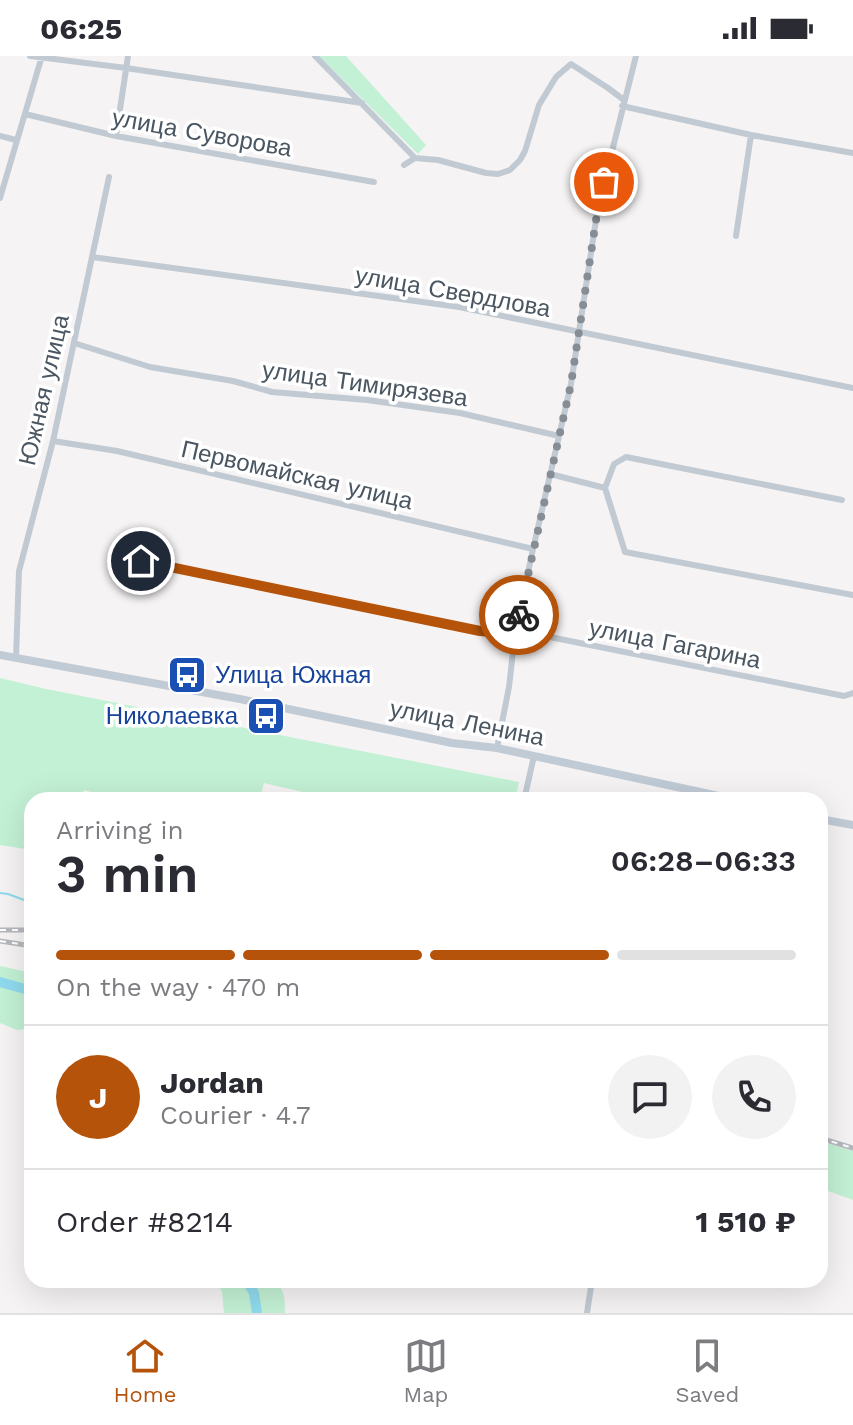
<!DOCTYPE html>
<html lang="en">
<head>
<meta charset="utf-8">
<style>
	:root { --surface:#fff; --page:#f2f2f3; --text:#2b2b33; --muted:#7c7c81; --line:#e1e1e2; --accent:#b45309 }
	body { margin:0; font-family:"Work Sans",sans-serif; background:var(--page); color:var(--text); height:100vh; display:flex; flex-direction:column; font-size:30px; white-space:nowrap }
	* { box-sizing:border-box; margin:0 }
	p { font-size:26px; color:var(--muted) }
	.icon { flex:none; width:44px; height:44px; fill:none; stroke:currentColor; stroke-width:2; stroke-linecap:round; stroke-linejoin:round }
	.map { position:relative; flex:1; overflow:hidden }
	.side { position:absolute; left:24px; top:736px; width:804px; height:496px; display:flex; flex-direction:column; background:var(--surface); border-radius:24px; box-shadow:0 8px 32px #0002 }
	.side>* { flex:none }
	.pin { position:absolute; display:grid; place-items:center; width:68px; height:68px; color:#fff; margin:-34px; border:4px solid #fff; border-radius:50%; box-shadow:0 2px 8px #0007 }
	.courier { position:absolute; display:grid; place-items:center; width:80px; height:80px; margin:-40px; border:6px solid #b45309; border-radius:50%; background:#fff; color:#222; box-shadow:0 2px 10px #0007 }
	.head em { font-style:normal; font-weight:600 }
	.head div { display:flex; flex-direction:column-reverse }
	.head { display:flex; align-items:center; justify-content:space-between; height:136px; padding:0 32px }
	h1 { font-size:52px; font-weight:600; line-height:60px }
	.bar { display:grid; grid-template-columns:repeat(4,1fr); gap:12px 8px; align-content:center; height:96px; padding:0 32px }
	.bar i { height:10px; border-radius:6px; background:var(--line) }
	.bar .active { background:var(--accent) }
	.bar p { grid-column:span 4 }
	.line { display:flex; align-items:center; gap:20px; padding:0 32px; border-top:2px solid var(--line) }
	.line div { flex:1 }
	.round { display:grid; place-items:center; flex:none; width:84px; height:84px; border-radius:42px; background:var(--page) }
	.status { display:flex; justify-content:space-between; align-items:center; height:56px; padding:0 40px; background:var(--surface); direction:ltr }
	.status svg { height:22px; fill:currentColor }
	.menu { display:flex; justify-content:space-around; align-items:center; height:112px; border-top:2px solid var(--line); background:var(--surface); font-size:22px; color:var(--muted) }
	.menu a { display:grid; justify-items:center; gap:4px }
	.menu .active { color:var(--accent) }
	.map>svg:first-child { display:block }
	.green { fill:#c3f1d5 }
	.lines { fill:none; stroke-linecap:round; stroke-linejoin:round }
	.stream { stroke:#90daee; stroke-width:2 }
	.river { stroke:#90daee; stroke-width:10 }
	.minor { stroke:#c1cad2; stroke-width:6 }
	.secondary { stroke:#c1cbd6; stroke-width:8 }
	.rail-casing { stroke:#b5b8bd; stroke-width:5 }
	.rail { stroke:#fff; stroke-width:2; stroke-dasharray:6; stroke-linecap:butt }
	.done { stroke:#868d94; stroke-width:8; stroke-dasharray:0 14.4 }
	.route { stroke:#b45309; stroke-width:10 }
	.labels { text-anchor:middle; stroke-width:7; stroke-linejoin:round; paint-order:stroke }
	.street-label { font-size:24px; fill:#4a5661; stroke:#fff }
	.transit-label { font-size:24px; fill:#164399; stroke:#fff; text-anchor:start }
</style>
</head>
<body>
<div class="status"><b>06:25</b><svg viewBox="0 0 49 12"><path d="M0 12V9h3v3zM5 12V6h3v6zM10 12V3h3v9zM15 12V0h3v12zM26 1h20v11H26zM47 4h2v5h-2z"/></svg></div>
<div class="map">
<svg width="853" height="1257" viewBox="0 0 853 1257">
	<rect width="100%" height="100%" fill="#f5f3f3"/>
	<path class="green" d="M319,0H346L426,89L418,98Z
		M0,622L46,633L519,726L515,744H337L264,727L259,744H122L84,734L81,744H32V794L0,789Z
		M0,910L32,917V972L17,974L0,967Z
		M820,1085L853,1095V1144L820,1132Z
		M216,1224H263L266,1226L274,1224C285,1235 285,1242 285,1257H224L222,1236Z"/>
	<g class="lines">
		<path class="stream" d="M0,837L8,838L32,847"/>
		<path class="river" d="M0,926L32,935
			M246,1224L254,1237L257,1257"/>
		<path class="minor" d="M30,0L126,12L362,47
			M315,0L415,102L438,104L486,117L498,118L510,114L520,104L525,95L539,49L556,21L571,8L608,32L624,44
			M622,50L751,79L853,97
			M25,58L116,80L374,126
			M0,80L16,84
			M116,80L128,0
			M404,109L415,102
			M0,142L42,0
			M736,180L751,79
			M92,201L459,251L853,332
			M74,287L150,311L233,325L272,336L367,344L460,357L559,380
			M53,385L117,395L533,493
			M550,418L605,432
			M605,432L625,496L853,539
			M605,432L614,408L626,401L842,444
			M112,499L480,575L515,578L525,576L844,640L853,637
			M16,602L19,515L53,385L109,121
			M497,692L509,631L515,578L533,493L571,328L598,151L636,0
			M524,744L534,700
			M587,1257L592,1224"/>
		<path class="secondary" d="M0,599L240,643L452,687L497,692L737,744
			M820,763L853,769"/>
		<defs>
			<path id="rail" d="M0,874H32
				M0,885L32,890
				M820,1082L853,1092"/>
		</defs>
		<use href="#rail" class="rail-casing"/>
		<use href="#rail" class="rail"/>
	</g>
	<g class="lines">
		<path class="done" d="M519,559L571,328L598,151L604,126"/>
		<path class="route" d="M141,505L480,575L515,578L519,559"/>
	</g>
	<defs>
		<symbol id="bus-square" viewBox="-11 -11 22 22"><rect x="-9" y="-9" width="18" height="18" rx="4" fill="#1a4fb4" stroke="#fff"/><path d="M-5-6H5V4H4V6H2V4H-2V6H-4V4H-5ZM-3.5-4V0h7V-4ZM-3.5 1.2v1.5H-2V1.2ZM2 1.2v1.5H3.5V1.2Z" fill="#fff"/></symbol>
	</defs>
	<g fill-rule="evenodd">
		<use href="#bus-square" x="165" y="597" width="44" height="44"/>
		<use href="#bus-square" x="244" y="638" width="44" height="44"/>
	</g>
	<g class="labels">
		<g class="street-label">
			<text transform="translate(202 77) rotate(10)" y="8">улица Суворова</text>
			<text transform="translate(453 236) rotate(10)" y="8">улица Свердлова</text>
			<text transform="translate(365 328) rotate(8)" y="8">улица Тимирязева</text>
			<text transform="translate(44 334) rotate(-77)" y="8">Южная улица</text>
			<text transform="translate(297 419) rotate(13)" y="8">Первомайская улица</text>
			<text transform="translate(675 588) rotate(11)" y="8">улица Гагарина</text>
			<text transform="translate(467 667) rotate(11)" y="8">улица Ленина</text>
		</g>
		<g class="transit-label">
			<text x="215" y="627">Улица Южная</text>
			<text x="238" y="668" text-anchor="end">Николаевка</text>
		</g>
	</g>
</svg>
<div class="pin" style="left:604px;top:126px;background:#ea580c"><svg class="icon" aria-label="bag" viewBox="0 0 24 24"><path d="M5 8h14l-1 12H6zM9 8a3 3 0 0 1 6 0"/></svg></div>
<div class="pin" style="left:141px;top:505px;background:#1f2937"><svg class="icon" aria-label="home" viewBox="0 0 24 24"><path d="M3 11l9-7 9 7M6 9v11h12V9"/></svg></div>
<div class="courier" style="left:519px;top:559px"><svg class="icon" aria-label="bike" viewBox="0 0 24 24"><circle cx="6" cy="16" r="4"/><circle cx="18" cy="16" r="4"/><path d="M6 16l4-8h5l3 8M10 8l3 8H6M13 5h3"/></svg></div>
<section class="side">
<div class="head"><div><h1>3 min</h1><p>Arriving in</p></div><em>06:28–06:33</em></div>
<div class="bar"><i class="active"></i><i class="active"></i><i class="active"></i><i></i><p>On the way · 470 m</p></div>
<div class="line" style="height:144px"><b class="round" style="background:var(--accent);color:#fff">J</b><div><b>Jordan</b><p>Courier · 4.7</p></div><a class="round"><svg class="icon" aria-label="chat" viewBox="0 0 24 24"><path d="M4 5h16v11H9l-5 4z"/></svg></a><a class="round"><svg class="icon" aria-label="phone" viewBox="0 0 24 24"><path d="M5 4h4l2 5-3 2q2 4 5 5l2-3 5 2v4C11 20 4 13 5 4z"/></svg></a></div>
<div class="line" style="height:104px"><div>Order #8214</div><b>1 510 ₽</b></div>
</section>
</div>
<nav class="menu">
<a class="active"><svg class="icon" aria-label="home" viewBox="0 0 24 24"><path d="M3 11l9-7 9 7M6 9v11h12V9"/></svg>Home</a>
<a><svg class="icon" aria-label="map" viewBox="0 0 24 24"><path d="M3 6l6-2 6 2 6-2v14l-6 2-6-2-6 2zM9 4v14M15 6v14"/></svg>Map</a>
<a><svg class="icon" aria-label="saved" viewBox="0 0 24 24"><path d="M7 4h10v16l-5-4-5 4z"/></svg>Saved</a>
</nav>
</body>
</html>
